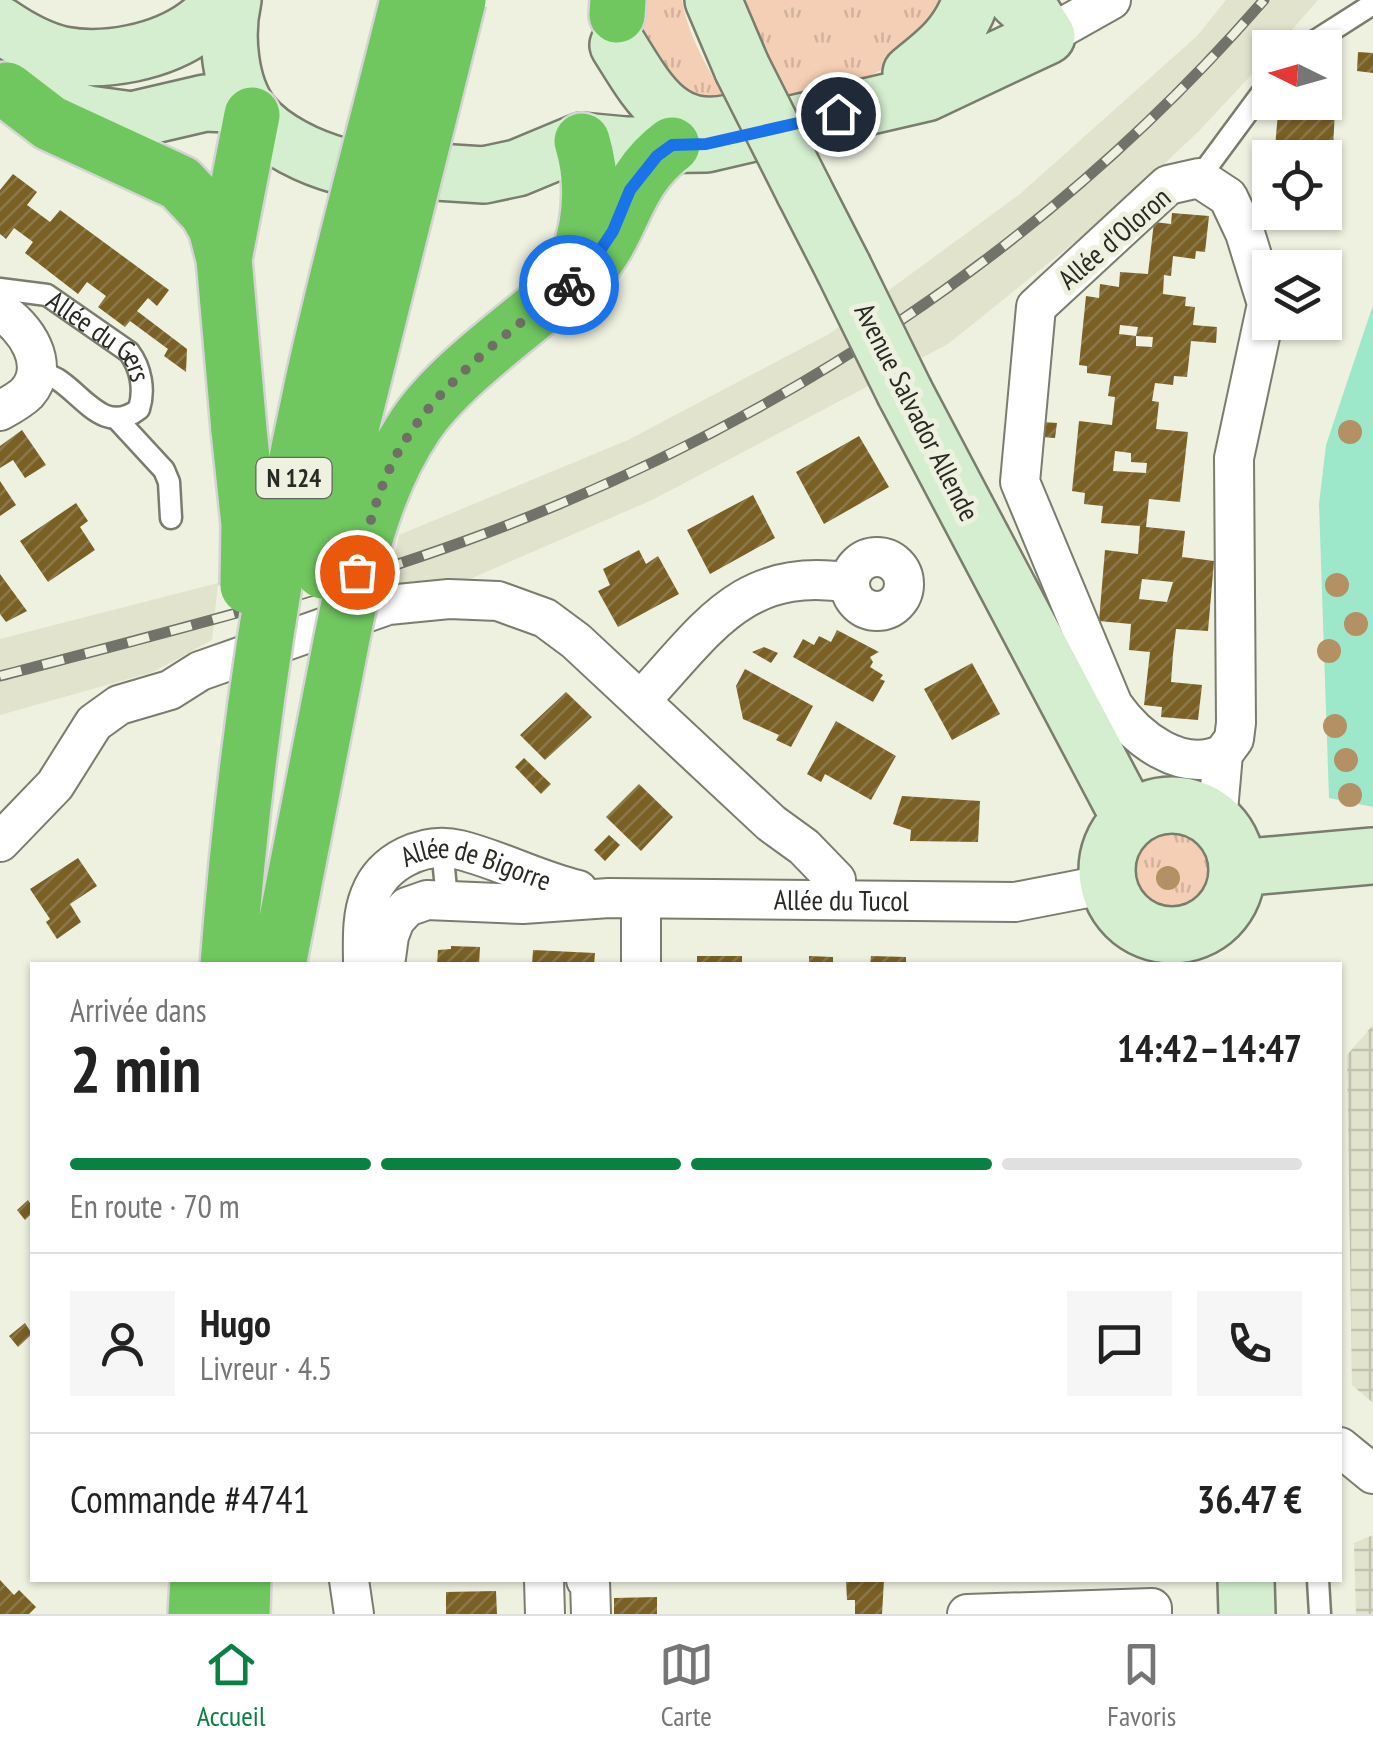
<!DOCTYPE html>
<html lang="fr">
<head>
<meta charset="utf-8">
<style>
	:root { --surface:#fff; --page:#f6f6f6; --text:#222; --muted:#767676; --line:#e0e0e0; --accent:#0b8043 }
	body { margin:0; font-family:"PT Sans Narrow",sans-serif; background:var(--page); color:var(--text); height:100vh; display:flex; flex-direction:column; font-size:38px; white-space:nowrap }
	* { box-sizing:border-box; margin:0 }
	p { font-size:32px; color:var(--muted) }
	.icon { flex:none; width:55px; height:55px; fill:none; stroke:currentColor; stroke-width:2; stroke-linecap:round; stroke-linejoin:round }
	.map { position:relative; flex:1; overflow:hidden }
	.drawer { position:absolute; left:30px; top:962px; width:1312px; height:620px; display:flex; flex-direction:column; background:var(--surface); border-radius:0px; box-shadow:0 2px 8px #0004 }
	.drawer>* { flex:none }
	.needle { width:65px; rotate:275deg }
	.buttons { position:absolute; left:1252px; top:30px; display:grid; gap:20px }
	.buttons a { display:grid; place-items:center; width:90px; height:90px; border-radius:0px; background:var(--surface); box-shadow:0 2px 8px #0004; font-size:50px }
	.pin { position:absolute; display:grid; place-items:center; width:85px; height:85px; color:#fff; margin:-42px; border:5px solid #fff; border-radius:50%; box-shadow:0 2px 10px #0007 }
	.courier { position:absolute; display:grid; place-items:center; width:100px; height:100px; margin:-50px; border:8px solid #1a73e8; border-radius:50%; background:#fff; color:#222; box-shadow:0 2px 12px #0007 }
	.head em { font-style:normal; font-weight:700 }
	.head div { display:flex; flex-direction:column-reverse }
	.head { display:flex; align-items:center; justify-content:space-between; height:170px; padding:0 40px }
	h1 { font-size:65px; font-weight:700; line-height:75px }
	.bar { display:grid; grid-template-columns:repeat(4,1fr); gap:15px 10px; align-content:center; height:120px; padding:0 40px }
	.bar i { height:12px; border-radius:8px; background:var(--line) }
	.bar .selected { background:var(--accent) }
	.bar p { grid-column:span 4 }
	.line { display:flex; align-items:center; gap:25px; padding:0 40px; border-top:2px solid var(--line) }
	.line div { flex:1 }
	.round { display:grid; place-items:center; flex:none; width:105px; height:105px; border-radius:0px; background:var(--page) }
	.dock { display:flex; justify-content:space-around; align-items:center; height:140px; border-top:2px solid var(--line); background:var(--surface); font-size:28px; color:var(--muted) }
	.dock a { display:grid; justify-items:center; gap:5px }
	.dock .selected { color:var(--accent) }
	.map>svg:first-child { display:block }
	.built { fill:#e1e3cd }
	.industrial { fill:url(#industrial-grid) }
	.grass { fill:url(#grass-tufts) }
	.water { fill:#9de7cb }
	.building { fill:url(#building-hatch); fill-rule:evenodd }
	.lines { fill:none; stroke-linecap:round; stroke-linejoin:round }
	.lane-casing { stroke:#7a7c6e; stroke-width:25 }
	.street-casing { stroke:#7a7c6e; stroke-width:42 }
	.secondary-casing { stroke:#7a7c6e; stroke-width:60 }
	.highway-casing { stroke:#d4d4d3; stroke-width:60 }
	.lane { stroke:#fff; stroke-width:20 }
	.street { stroke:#fff; stroke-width:38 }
	.secondary { stroke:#d4eecf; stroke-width:55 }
	.highway { stroke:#70c75f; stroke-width:55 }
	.rail-casing { stroke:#717269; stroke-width:11 }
	.rail { stroke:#eef0e0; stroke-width:8; stroke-dasharray:22; stroke-linecap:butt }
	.secondary-bridge-casing { stroke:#7a7c6e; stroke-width:60; stroke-linecap:butt }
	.highway-bridge-casing { stroke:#d4d4d3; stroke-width:60; stroke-linecap:butt }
	.secondary-bridge { stroke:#d4eecf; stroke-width:55 }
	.highway-bridge { stroke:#70c75f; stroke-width:55 }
	.tree { fill:#b49165 }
	.done { stroke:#6f6f66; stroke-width:10; stroke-dasharray:0 18 }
	.route { stroke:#1a73e8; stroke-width:12 }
	.labels { text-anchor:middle; stroke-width:10; stroke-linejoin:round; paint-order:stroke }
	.shield { fill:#eef0e0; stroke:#65655d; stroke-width:2.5 }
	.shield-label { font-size:25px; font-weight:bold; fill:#2a2a25 }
	.street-label { font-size:28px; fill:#2a2a25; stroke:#eef0e0 }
</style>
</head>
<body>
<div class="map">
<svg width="1373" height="1614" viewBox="0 0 1373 1614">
	<defs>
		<pattern id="industrial-grid" width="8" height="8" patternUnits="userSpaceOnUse" patternTransform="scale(2.5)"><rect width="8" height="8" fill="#e1e3cd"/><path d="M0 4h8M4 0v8" fill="none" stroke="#c1c3b0"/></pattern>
		<pattern id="grass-tufts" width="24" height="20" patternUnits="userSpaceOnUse" patternTransform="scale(2.5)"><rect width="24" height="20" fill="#f5cfb5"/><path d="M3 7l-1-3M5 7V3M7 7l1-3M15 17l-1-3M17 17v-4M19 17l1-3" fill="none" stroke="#d2b29c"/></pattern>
		<pattern id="building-hatch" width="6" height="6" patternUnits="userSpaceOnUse" patternTransform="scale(2.5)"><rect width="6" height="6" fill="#7a6025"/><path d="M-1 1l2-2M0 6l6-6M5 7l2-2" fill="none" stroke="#8b784b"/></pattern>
	</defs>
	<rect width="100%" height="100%" fill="#eef0e0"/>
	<path class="built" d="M1226,0H1318L1277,47L1270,48V55L1198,132L1117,208L948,344L652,500L463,582L388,590L399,535L628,440L829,334L1020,194L1197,36Z
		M218,583L212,640L153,672L0,715V639Z"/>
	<path class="industrial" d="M1373,1025V1403L1352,1385L1347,1055Z
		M1373,1535V1614H1356L1354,1543Z"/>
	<path class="grass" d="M639,0H682C689,42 714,78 735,114L694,110C661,69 643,55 639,0Z
		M732,0H960L905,59L869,76L784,103Z
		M1127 872a43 43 0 1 1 86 0a43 43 0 1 1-86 0Z"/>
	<path class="water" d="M1373,305V807L1329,798L1319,504L1326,445Z"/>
	<path class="building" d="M1358,52L1373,53V73L1357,71Z
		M1279,102H1302V107L1335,110L1333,148H1324L1323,154L1333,155L1327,184L1325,158H1274Z
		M13,174L37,192L27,205L50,222L60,210L169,290L157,306L148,298L137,311L187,349L186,372L164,356L168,349L130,321L125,327L98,307L106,296L87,282L78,294L25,253L33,242L14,228L6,239L0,234V190Z
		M1172,213L1209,216L1205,252L1196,251L1195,259L1173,256L1171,276L1164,275L1163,294L1186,297L1185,306L1195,307L1193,325L1217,327L1216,343L1191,341L1187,377L1174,376L1173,385L1155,383L1152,401L1159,402L1156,429L1188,432L1180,502L1149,499L1146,527L1185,531L1182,557L1214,561L1208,631L1176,629L1173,654L1171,682L1202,685L1198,720L1161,717L1162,707L1144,705L1150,652L1129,650L1131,624L1099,621L1105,550L1138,554L1140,526L1101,523L1103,506L1084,504L1085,493L1072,491L1079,421L1112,425L1115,397L1108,396L1111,376L1087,373V366L1079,365L1086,296L1099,298L1100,284L1119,287L1120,272L1148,274L1154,222L1171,224ZM1120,325L1138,327L1136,336L1153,337L1152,347L1136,346V336L1119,334ZM1115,451L1131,453V462L1147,463L1146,473L1113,471ZM1142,579L1173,582L1167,602L1139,599Z
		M1043,422L1057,423L1055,438L1042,437Z
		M22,430L46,465L25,478L13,460L0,468V446Z
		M859,436L889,487L824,524L796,472Z
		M0,481L16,505L0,516Z
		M753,495L775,538L710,574L687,530Z
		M76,503L88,521L80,527L95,550L48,582L20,541Z
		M639,550L646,564L658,556L679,594L618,627L598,591L610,585L603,569Z
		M0,574L27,611L6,622L0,614Z
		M837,630L879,652L870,657L873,662L870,667L883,675L880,679L885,681L873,702L793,657L803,639L814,645L819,636L831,642Z
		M764,647L778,653L771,663L752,652Z
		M972,663L1000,714L952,740L924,689Z
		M745,669L813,706L791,747L776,740L779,735L743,719L736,686Z
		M566,692L592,717L545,760L520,735Z
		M836,721L896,756L871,800L825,774L821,782L807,774Z
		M524,758L551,784L541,794L515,767Z
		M639,784L673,817L641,851L606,817Z
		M902,796L980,801L978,842L910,841L911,830L893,824Z
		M609,835L620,845L605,861L594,850Z
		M78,858L97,886L70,904L81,922L57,939L46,922L50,919L30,889Z
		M451,946L480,947L479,965H437L438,950L451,949Z
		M533,950L595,953L594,965H532Z
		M697,956H742V965H697Z
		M809,956L833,957V965H809Z
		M871,956L906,957V965H870Z
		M28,1200L32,1206V1213L25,1220L17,1210Z
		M25,1323L32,1334L18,1347L9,1336Z
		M0,1580L14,1595L19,1590L36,1607L29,1614H0Z
		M846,1580H884L882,1614H855V1600H847Z
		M496,1591L497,1614H446V1592Z
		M657,1597V1614H614V1598Z"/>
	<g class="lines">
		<defs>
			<g id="lane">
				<path d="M1304,48L1373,4"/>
				<path d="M1199,178L1270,82"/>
				<path id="s1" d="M0,289L47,295L129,352C141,368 145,390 139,409C105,436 83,395 57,379C50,375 42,373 34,372"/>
				<path d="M116,418L164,470L169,482L171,518"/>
				<path d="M442,848L447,899"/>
				<path d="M1318,1580L1320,1614"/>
			</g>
			<g id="street">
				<path d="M1047,36L1111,0"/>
				<path d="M0,311C25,326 52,365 27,393C20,400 9,406 0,411"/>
				<circle cx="877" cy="584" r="27"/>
				<path d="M641,700C706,631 742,565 850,583"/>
				<path d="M1217,822L1223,754L1234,739L1236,723L1234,458L1267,304L1245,233L1228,197L1199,178L1168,185L1036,307L1020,482L1113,705C1136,738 1181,774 1223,754"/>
				<path d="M0,842L55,785L94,723L119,705L170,690L200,671L388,605L449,599L498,601L545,618L576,641L771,823L804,847L836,880L837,900"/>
				<path id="s2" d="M363,965C363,943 361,917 370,895C383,861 424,841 460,850C500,860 537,880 578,890"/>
				<path id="s3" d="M385,965L389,936L395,920L407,907L427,900L523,904L609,898L1015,902L1108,884"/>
				<path d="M641,965V899"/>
				<path d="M1340,1447L1373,1474"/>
				<path d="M349,1580L354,1614"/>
				<path d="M544,1580L545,1614"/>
				<path d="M586,1580L590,1581L591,1614"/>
				<path d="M967,1614L1152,1608V1614"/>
			</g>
			<path id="secondary" d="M233,0C225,35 229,86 252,115C272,140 311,158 341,166L484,175L517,168L582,141L625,145L706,144L926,93L1047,36L1033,14L1017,0
				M713,0L742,68
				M0,25C19,38 40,50 63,55C105,63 162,52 197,26C207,19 216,9 225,0
				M618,45C647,91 669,136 730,123
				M911,73C939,51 959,35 971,0
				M30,97L88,114L132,120L205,103L229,104L252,115
				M804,191L843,267
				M905,393L1130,819
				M1107 870a65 65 0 1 1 130 0a65 65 0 1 1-130 0Z
				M1238,868L1373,856
				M1246,1580L1247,1614"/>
			<path id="highway" d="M617,15L618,0
				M7,90L50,123L180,183L207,212L216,228L224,259L239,430
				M224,259L252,115
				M578,259C592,219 594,181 582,141
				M555,295C565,287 578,280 587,270C624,231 623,181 672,145
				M196,1614L198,1580
				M242,1614L243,1580"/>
		</defs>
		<use href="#lane" class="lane-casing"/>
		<use href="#street" class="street-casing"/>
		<use href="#secondary" class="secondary-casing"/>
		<use href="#highway" class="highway-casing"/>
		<use href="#lane" class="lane"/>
		<use href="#street" class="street"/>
		<use href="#secondary" class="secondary"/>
		<use href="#highway" class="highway"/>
		<defs>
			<path id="rail" d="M0,676C156,635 313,596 465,541C771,430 1050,247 1264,0"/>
		</defs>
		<use href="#rail" class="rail-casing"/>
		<use href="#rail" class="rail"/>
		<defs>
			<path id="secondary-bridge" d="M742,68L804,191
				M843,267L905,393"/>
			<path id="highway-bridge" d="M239,430L249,524L248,586
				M323,571L353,420L458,0
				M228,965C243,769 271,574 313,382C341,254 377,127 408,0
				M278,965C296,873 314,781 332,689C350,599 364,501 416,424C448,377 512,332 555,295"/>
		</defs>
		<use href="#secondary-bridge" class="secondary-bridge-casing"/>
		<use href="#highway-bridge" class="highway-bridge-casing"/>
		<use href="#secondary-bridge" class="secondary-bridge"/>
		<use href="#highway-bridge" class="highway-bridge"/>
	</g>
	<g class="tree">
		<circle cx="1350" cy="432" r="12"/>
		<circle cx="1337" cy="585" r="12"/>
		<circle cx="1356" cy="624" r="12"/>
		<circle cx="1329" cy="651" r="12"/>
		<circle cx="1335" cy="726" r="12"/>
		<circle cx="1346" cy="760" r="12"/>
		<circle cx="1350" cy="795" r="12"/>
		<circle cx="1168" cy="878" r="12"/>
	</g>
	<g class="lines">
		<path class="done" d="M357,572C366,538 374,503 389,470C424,393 504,336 569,285"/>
		<path class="route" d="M569,285L587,270L613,231L630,190L657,156L672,145L706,144L838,114"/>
	</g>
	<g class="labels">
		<rect class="shield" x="256.5" y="458" width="75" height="40" rx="8"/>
		<g class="shield-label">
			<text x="294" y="487">N 124</text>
		</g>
		<g class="street-label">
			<text transform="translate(1114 238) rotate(-41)" y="10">Allée d'Oloron</text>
			<text dy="10" stroke="none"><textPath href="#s1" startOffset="115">Allée du Gers</textPath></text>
			<text transform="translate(917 412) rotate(63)" y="10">Avenue Salvador Allende</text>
			<text dy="10" stroke="none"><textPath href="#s2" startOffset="198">Allée de Bigorre</textPath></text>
			<text dy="10" stroke="none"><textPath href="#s3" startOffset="500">Allée du Tucol</textPath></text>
		</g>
	</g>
</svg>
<div class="buttons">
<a><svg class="needle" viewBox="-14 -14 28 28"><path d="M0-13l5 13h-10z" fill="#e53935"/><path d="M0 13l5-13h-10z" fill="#767676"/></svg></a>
<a><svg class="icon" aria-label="locate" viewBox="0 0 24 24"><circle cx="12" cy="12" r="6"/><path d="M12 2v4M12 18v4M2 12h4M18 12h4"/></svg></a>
<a><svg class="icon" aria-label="layers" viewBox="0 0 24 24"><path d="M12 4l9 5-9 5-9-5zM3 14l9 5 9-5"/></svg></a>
</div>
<div class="pin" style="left:357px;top:572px;background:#ea580c"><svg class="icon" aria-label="bag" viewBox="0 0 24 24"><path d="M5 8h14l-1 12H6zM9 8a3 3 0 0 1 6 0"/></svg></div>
<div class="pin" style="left:838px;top:114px;background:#1f2937"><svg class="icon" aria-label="home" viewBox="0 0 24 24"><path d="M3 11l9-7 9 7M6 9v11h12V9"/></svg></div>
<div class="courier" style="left:569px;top:285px"><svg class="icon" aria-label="bike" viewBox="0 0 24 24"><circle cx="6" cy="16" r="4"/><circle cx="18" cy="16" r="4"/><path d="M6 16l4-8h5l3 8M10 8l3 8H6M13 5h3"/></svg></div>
<section class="drawer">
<div class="head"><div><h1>2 min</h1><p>Arrivée dans</p></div><em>14:42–14:47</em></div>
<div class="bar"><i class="selected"></i><i class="selected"></i><i class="selected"></i><i></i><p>En route · 70 m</p></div>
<div class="line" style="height:180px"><a class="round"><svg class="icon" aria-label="person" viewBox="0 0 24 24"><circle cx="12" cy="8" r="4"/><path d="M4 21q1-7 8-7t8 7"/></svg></a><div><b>Hugo</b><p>Livreur · 4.5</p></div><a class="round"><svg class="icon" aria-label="chat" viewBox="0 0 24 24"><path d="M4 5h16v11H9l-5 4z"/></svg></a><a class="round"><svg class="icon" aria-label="phone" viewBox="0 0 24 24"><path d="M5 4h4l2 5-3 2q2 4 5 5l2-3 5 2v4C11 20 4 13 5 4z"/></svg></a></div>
<div class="line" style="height:130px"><div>Commande #4741</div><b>36.47 €</b></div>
</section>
</div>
<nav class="dock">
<a class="selected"><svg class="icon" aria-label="home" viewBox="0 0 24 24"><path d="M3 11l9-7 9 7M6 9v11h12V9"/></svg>Accueil</a>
<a><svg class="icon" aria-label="map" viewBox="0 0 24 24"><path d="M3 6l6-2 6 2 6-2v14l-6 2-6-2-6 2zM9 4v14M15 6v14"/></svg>Carte</a>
<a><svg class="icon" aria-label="saved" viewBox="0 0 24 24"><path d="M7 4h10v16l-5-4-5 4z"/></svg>Favoris</a>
</nav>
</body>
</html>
